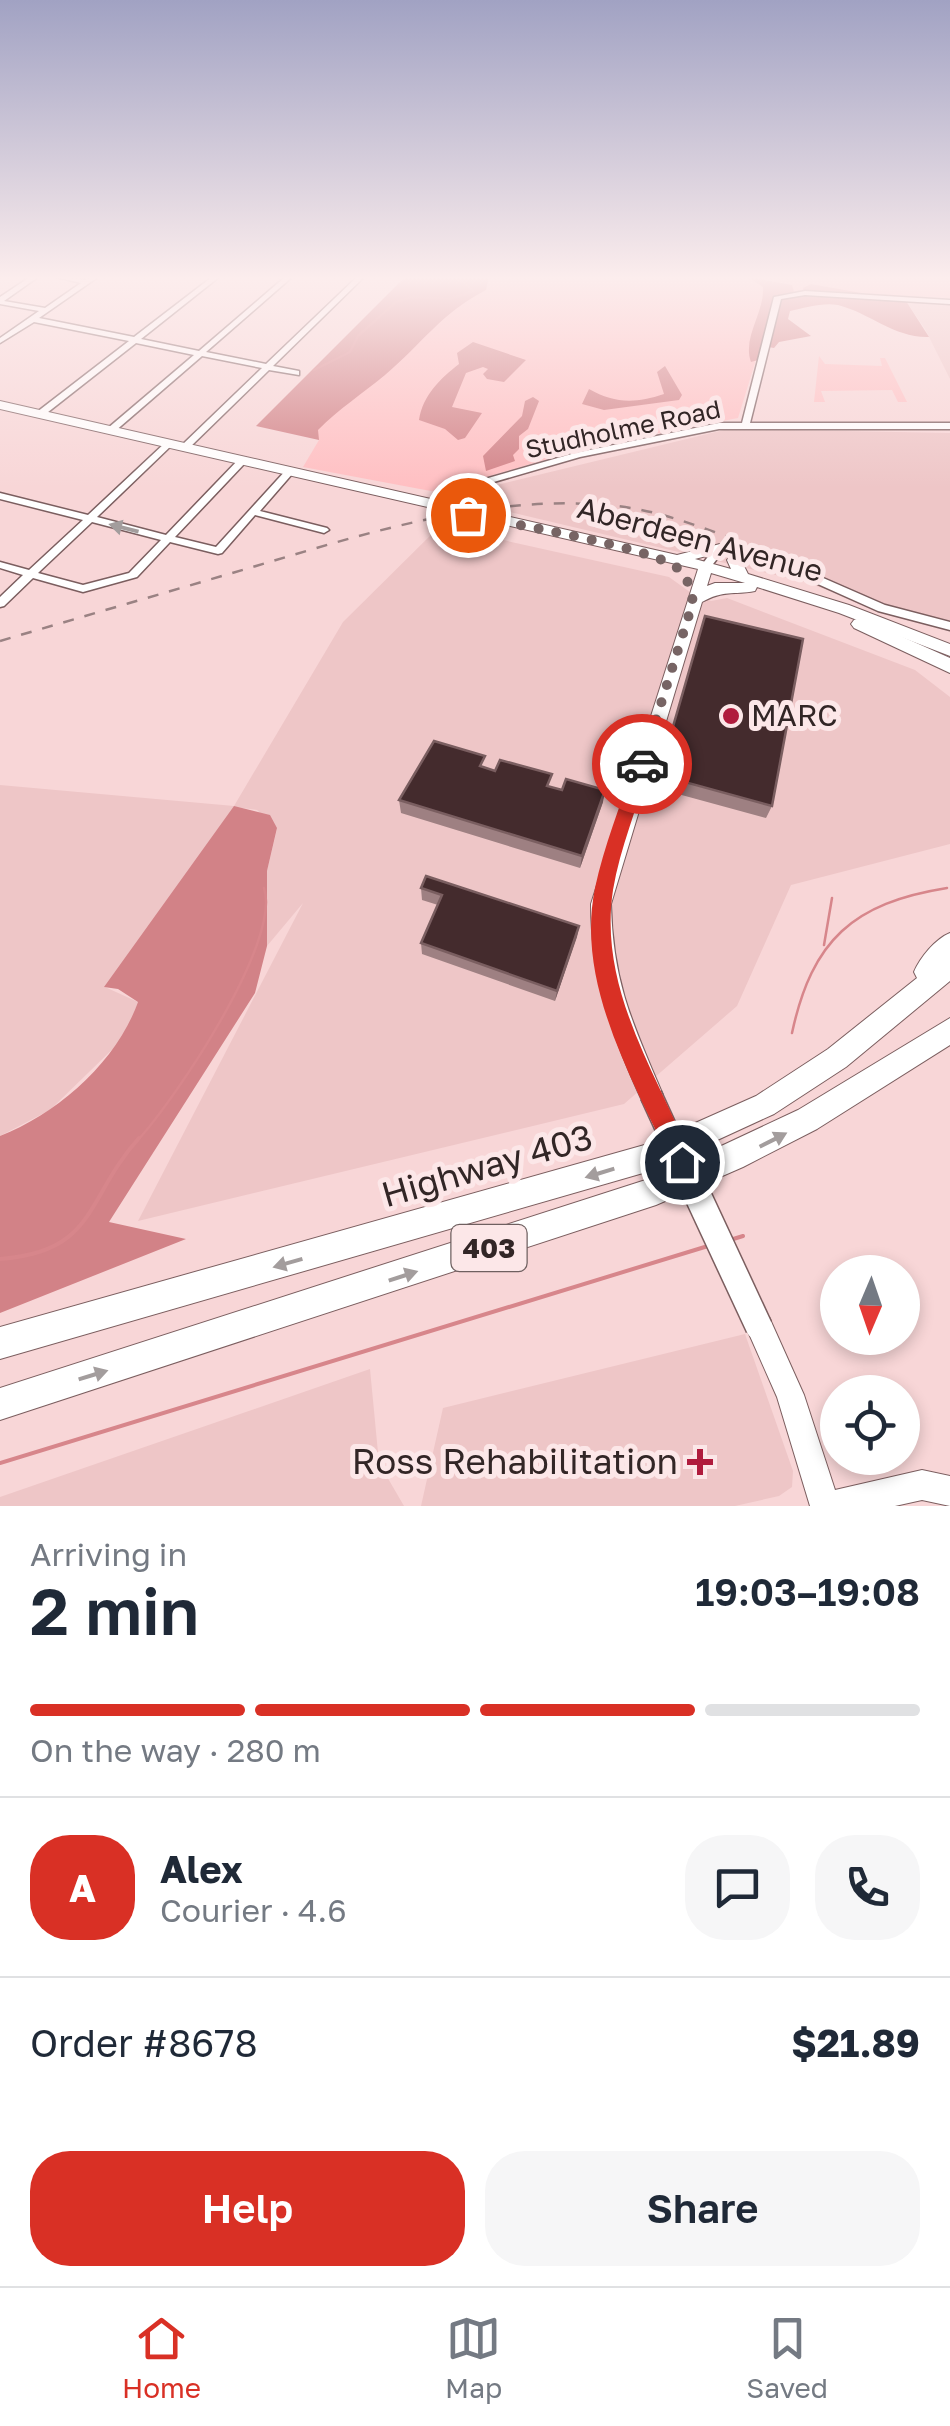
<!DOCTYPE html>
<html lang="en">
<head>
<meta charset="utf-8">
<style>
	:root { --surface:#fff; --page:#f6f6f7; --text:#1f2937; --muted:#747a83; --line:#e0e1e3; --accent:#d93025 }
	body { margin:0; font-family:"Golos Text",sans-serif; background:var(--page); color:var(--text); height:100vh; display:flex; flex-direction:column; font-size:38px; white-space:nowrap }
	* { box-sizing:border-box; margin:0 }
	p { font-size:32px; color:var(--muted) }
	.icon { flex:none; width:55px; height:55px; fill:none; stroke:currentColor; stroke-width:2; stroke-linecap:round; stroke-linejoin:round }
	.map { position:relative; height:1506px; overflow:hidden }
	.drawer { display:flex; flex-direction:column; background:var(--surface); flex:1 }
	.drawer>* { flex:none }
	.needle { width:65px; rotate:182deg }
	.tools { position:absolute; left:820px; top:1255px; display:grid; gap:20px }
	.tools a { display:grid; place-items:center; width:100px; height:100px; border-radius:50%; background:var(--surface); box-shadow:0 5px 15px #0003; font-size:50px }
	.pin { position:absolute; display:grid; place-items:center; width:85px; height:85px; color:#fff; margin:-42px; border:5px solid #fff; border-radius:50%; box-shadow:0 2px 10px #0007 }
	.courier { position:absolute; display:grid; place-items:center; width:100px; height:100px; margin:-50px; border:8px solid #d93025; border-radius:50%; background:#fff; color:#222; box-shadow:0 2px 12px #0007 }
	.head em { font-style:normal; font-weight:600 }
	.head div { display:flex; flex-direction:column-reverse }
	.head { display:flex; align-items:center; justify-content:space-between; height:170px; padding:0 30px }
	h1 { font-size:65px; font-weight:600; line-height:75px }
	.bar { display:grid; grid-template-columns:repeat(4,1fr); gap:15px 10px; align-content:center; height:120px; padding:0 30px }
	.bar i { height:12px; border-radius:8px; background:var(--line) }
	.bar .active { background:var(--accent) }
	.bar p { grid-column:span 4 }
	.line { display:flex; align-items:center; gap:25px; padding:0 30px; border-top:2px solid var(--line) }
	.line div { flex:1 }
	.round { display:grid; place-items:center; flex:none; width:105px; height:105px; border-radius:40px; background:var(--page) }
	.cta { display:flex; gap:20px; margin-top:auto; padding:20px 30px }
	.cta a { flex:1; height:115px; border-radius:40px; background:var(--accent); color:#fff; font-size:40px; font-weight:600; line-height:115px; text-align:center }
	.cta a+a { background:var(--page); color:var(--text) }
	.tab-bar { display:flex; justify-content:space-around; align-items:center; height:140px; border-top:2px solid var(--line); background:var(--surface); font-size:28px; color:var(--muted) }
	.tab-bar a { display:grid; justify-items:center; gap:5px }
	.tab-bar .active { color:var(--accent) }
	.map>svg:first-child { display:block }
	.built { fill:#eec6c7 }
	.green { fill:#ffbfc2 }
	.forest { fill:#d28287 }
	.lines { fill:none; stroke-linecap:round; stroke-linejoin:round }
	.stream-far1 { stroke:#d7868b; stroke-width:2.5 }
	.stream { stroke:#d7868b; stroke-width:4 }
	.minor-casing { stroke:#7b5e5f; stroke-width:3 }
	.major-casing { stroke:#7b5e5f; stroke-width:2 }
	.highway-casing { stroke:#7b5e5f; stroke-width:2 }
	.minor { fill:#fff; fill-rule:evenodd }
	.major { fill:#fff; fill-rule:evenodd }
	.highway { fill:#fff; fill-rule:evenodd }
	.rail { stroke:#9a8283; stroke-width:2.5; stroke-dasharray:11 11; stroke-linecap:butt }
	.major-bridge-far1-casing { stroke:#7b5e5f; stroke-width:24; stroke-linecap:butt }
	.major-bridge-casing { stroke:#7b5e5f; stroke-width:29; stroke-linecap:butt }
	.major-bridge-far1 { stroke:#fff; stroke-width:21 }
	.major-bridge { stroke:#fff; stroke-width:26 }
	.wall { fill:#9e8082 }
	.shaded-wall { fill:#7a5e60 }
	.building { fill:#442b2d; stroke:#7a5e60; stroke-width:2.5 }
	.oneway { fill:#a39d9d }
	.route { fill:#d93025 }
	.done { stroke:#776464; stroke-width:10; stroke-dasharray:0 18 }
	.poi-dot { fill:#b01c3d; stroke:#fce7e8; stroke-width:4 }
	.labels { text-anchor:middle; stroke-width:10; stroke-linejoin:round; paint-order:stroke }
	.far-street-label { font-size:25px; fill:#322626; stroke:#fce7e8 }
	.shield { fill:#fce7e8; stroke:#6f6060; stroke-width:2.5 }
	.shield-label { font-size:28px; font-weight:bold; fill:#322626 }
	.street-label { font-size:30px; fill:#322626; stroke:#fce7e8 }
	.poi-label { font-size:30px; fill:#322626; stroke:#fce7e8; text-anchor:start }
	.near-street-label { font-size:35px; fill:#322626; stroke:#fce7e8 }
	.near-poi-label { font-size:35px; fill:#322626; stroke:#fce7e8; text-anchor:end }
</style>
</head>
<body>
<div class="map">
<svg width="950" height="1506" viewBox="0 0 950 1506">
	<rect width="100%" height="100%" fill="#f8d6d7"/>
	<path class="built" d="M906,301L950,304V379L925,329Z
		M728,429L950,433V630L801,581L514,513L455,495Z
		M440,526L669,577L694,595L711,601L727,598L915,670L950,697V844L791,885L737,1006L624,1104L138,1221L303,903L267,946V871L277,829L257,810L234,807L105,987L138,1002L125,1037L50,1110L0,1136V785L234,806L343,622Z
		M745,1334L793,1471L792,1487L779,1496L735,1506H421L443,1408Z
		M370,1369L379,1463L404,1506H0V1497Z"/>
	<path class="green" d="M486,277H950V298L807,291L776,295L738,418L591,446L436,492L303,467L319,440L310,430Z
		M819,356L825,364L882,366L880,358H885L907,402H898L892,390L821,391L825,402H814Z"/>
	<path class="forest" d="M405,277H489L486,290C441,313 423,343 385,375C363,393 339,409 318,430L319,440L256,426Z
		M748,277L792,285L795,295L804,293L803,288L811,284L906,301L929,337C894,338 870,313 838,305C823,302 804,308 790,311L788,319L811,336L779,342L774,348L763,346L758,360L751,362C742,337 765,312 763,287Z
		M473,342L526,360L504,382L487,379L483,374L488,369L483,367L466,373L452,407L482,413L465,438L458,440L445,429L419,420C423,395 440,379 459,364L457,353Z
		M665,366L682,395L679,400L604,410L582,404L589,389C614,403 634,404 664,394L657,372Z
		M533,397L539,401L528,429L519,436V449L513,455L515,461L486,471L483,456L522,416L525,401Z
		M234,806L270,815L277,828L267,871V946L255,993L109,1222L186,1239L0,1313V1136C59,1113 117,1061 138,1002L118,989L104,987Z"/>
	<g class="lines">
		<path class="stream-far1" d="M314,370L350,352L358,336L396,302L412,297L450,299L474,291L456,277
			M824,945L832,898
			M792,1033C812,940 853,903 947,888
			M137,1141C175,1100 282,941 264,888"/>
		<path class="stream" d="M730,1240L743,1236
			M0,1259C97,1252 85,1198 139,1138
			M0,1463L708,1246"/>
		<defs>
			<path id="minor" d="M30,277H38L4,301L45,308L81,283L56,277L86,280L90,277H98L39,318L134,337L212,277H219L141,339L199,351L285,277H292L206,352L266,364L357,277H364L273,366L299,371V375L269,370L188,449H182V445L262,368L202,356L114,432H108V428L194,355L136,343L43,416H37V412L129,341L34,322L0,343V338L39,311L0,304V297Z
				M805,291L950,300V304L805,295L781,299L750,423H950V429H719L580,457L456,493L433,506L430,507L425,504L450,489L575,453L719,423H742L774,297Z
				M166,442L173,444L97,517L166,535L240,458H246V462L175,537L216,547L287,469L290,468L295,471L293,473L260,511L327,528L329,530L324,533L255,515L222,553L218,554L170,542L137,577L83,592L33,578L4,606L0,607V597L23,575L0,568V562L29,570L83,520L0,499V493L88,515ZM92,522L161,540L129,573L83,585L38,573Z
				M720,545L759,550L885,605L950,622V630L878,611L753,555L723,551L710,568H702L701,566L716,546Z"/>
			<path id="major" d="M0,401L677,555L720,544L727,548L725,551L695,559L731,569L727,560C733,553 746,545 756,548V554L742,562L748,574L849,605L950,644V656L839,613L757,587L755,591C733,595 723,590 702,602L611,904C613,984 633,1024 663,1095L659,1103L651,1107L643,1103C613,1038 591,976 591,904L698,569L0,409ZM711,573L745,583H715L707,586Z
				M759,1314L769,1317L804,1395L835,1490L922,1470L950,1476V1506L922,1500L895,1506H810L777,1397L746,1327L749,1317Z"/>
			<path id="highway" d="M860,618L950,658V673L854,628L851,624L854,620Z
				M950,933V981L846,1067L774,1114L650,1171L0,1359V1327L648,1144L756,1096L828,1049L917,978L914,972C920,958 935,939 950,933Z
				M950,1018V1045L817,1129L743,1167L656,1205L0,1420V1388L655,1177L798,1110Z"/>
		</defs>
		<use href="#minor" class="minor-casing"/>
		<use href="#major" class="major-casing"/>
		<use href="#highway" class="highway-casing"/>
		<use href="#minor" class="minor"/>
		<use href="#major" class="major"/>
		<use href="#highway" class="highway"/>
		<path class="rail" d="M0,641C85,616 171,591 256,566C370,532 486,495 606,505C650,508 690,523 731,538"/>
		<defs>
			<path id="major-bridge-far1" d="M651,1095L672,1141"/>
			<path id="major-bridge" d="M671,1138L759,1327"/>
		</defs>
		<use href="#major-bridge-far1" class="major-bridge-far1-casing"/>
		<use href="#major-bridge" class="major-bridge-casing"/>
		<use href="#major-bridge-far1" class="major-bridge-far1"/>
		<use href="#major-bridge" class="major-bridge"/>
	</g>
	<path class="wall" d="M705,616L772,806L766,818L656,788Z
		M485,768L603,802L580,868L401,813L399,800Z
		M421,888L579,926L555,1001L422,954L421,943L438,905L422,900Z"/>
	<path class="shaded-wall" d="M605,790L603,802L580,868L582,856Z
		M579,926L577,937L555,1001L557,991Z"/>
	<path class="building" d="M705,616L803,639L772,806L659,775Z
		M434,741L485,756L480,766L495,771L500,760L552,774L547,786L562,790L566,779L605,790L582,856L399,800Z
		M426,876L579,926L557,991L421,943L442,895L421,888Z"/>
	<defs><path id="oneway-solid" d="M-6-.8H1V-3.2L6.5 0L1 3.2V.8H-6Z" transform="scale(2.5)"/></defs>
	<g class="oneway">
		<use href="#oneway-solid" transform="translate(124 528) rotate(-166)"/>
		<use href="#oneway-solid" transform="translate(773 1140) rotate(-27)"/>
		<use href="#oneway-solid" transform="translate(600 1173) rotate(163)"/>
		<use href="#oneway-solid" transform="translate(288 1263) rotate(164)"/>
		<use href="#oneway-solid" transform="translate(403 1276) rotate(-18)"/>
		<use href="#oneway-solid" transform="translate(93 1375) rotate(-17)"/>
	</g>
	<linearGradient id="sky" x2="0" y2="1"><stop stop-color="#a1a2c3"/><stop offset="0.57" stop-color="#fceded"/><stop offset="1" stop-color="#fceded" stop-opacity="0"/></linearGradient>
	<rect width="950" height="488" fill="url(#sky)"/>
	<path class="route" d="M642,757L650,764C638,805 620,848 613,890C598,990 657,1073 693,1162L682,1173L674,1169C635,1083 575,986 595,888C604,846 621,804 634,764Z"/>
	<g class="lines">
		<path class="done" d="M468,515C512,524 644,546 676,567C688,576 690,588 693,602L642,764"/>
	</g>
	<g class="poi-dot">
		<circle cx="731" cy="716" r="10"/>
		<path d="M695 1447h10v10h10v10h-10v10h-10v-10h-10v-10h10z"/>
	</g>
	<g class="labels">
		<g class="far-street-label">
			<text transform="translate(623 429) rotate(-12)" y="9">Studholme Road</text>
		</g>
		<rect class="shield" x="451.5" y="1225" width="75" height="46" rx="8"/>
		<g class="shield-label">
			<text x="489" y="1258">403</text>
		</g>
		<g class="street-label">
			<text transform="translate(700 540) rotate(15)" y="10">Aberdeen Avenue</text>
		</g>
		<g class="poi-label">
			<text x="751" y="726">MARC</text>
		</g>
		<g class="near-street-label">
			<text transform="translate(487 1166) rotate(-16)" y="12">Highway 403</text>
		</g>
		<g class="near-poi-label">
			<text x="678" y="1474">Ross Rehabilitation</text>
		</g>
	</g>
</svg>
<div class="tools">
<a><svg class="needle" viewBox="-14 -14 28 28"><path d="M0-13l5 13h-10z" fill="#e53935"/><path d="M0 13l5-13h-10z" fill="#747a83"/></svg></a>
<a><svg class="icon" aria-label="locate" viewBox="0 0 24 24"><circle cx="12" cy="12" r="6"/><path d="M12 2v4M12 18v4M2 12h4M18 12h4"/></svg></a>
</div>
<div class="pin" style="left:468px;top:515px;background:#ea580c"><svg class="icon" aria-label="bag" viewBox="0 0 24 24"><path d="M5 8h14l-1 12H6zM9 8a3 3 0 0 1 6 0"/></svg></div>
<div class="pin" style="left:682px;top:1162px;background:#1f2937"><svg class="icon" aria-label="home" viewBox="0 0 24 24"><path d="M3 11l9-7 9 7M6 9v11h12V9"/></svg></div>
<div class="courier" style="left:642px;top:764px"><svg class="icon" aria-label="car" viewBox="0 0 24 24"><path d="M5 17H2v-5l4-1 3-4h7l3 4 3 1v5h-3M9 17h6M6 11h13"/><circle cx="7" cy="17" r="2"/><circle cx="17" cy="17" r="2"/></svg></div>
</div>
<section class="drawer">
<div class="head"><div><h1>2 min</h1><p>Arriving in</p></div><em>19:03–19:08</em></div>
<div class="bar"><i class="active"></i><i class="active"></i><i class="active"></i><i></i><p>On the way · 280 m</p></div>
<div class="line" style="height:180px"><b class="round" style="background:var(--accent);color:#fff">A</b><div><b>Alex</b><p>Courier · 4.6</p></div><a class="round"><svg class="icon" aria-label="chat" viewBox="0 0 24 24"><path d="M4 5h16v11H9l-5 4z"/></svg></a><a class="round"><svg class="icon" aria-label="phone" viewBox="0 0 24 24"><path d="M5 4h4l2 5-3 2q2 4 5 5l2-3 5 2v4C11 20 4 13 5 4z"/></svg></a></div>
<div class="line" style="height:130px"><div>Order #8678</div><b>$21.89</b></div>
<div class="cta"><a>Help</a><a>Share</a></div>
</section>
<nav class="tab-bar">
<a class="active"><svg class="icon" aria-label="home" viewBox="0 0 24 24"><path d="M3 11l9-7 9 7M6 9v11h12V9"/></svg>Home</a>
<a><svg class="icon" aria-label="map" viewBox="0 0 24 24"><path d="M3 6l6-2 6 2 6-2v14l-6 2-6-2-6 2zM9 4v14M15 6v14"/></svg>Map</a>
<a><svg class="icon" aria-label="saved" viewBox="0 0 24 24"><path d="M7 4h10v16l-5-4-5 4z"/></svg>Saved</a>
</nav>
</body>
</html>
